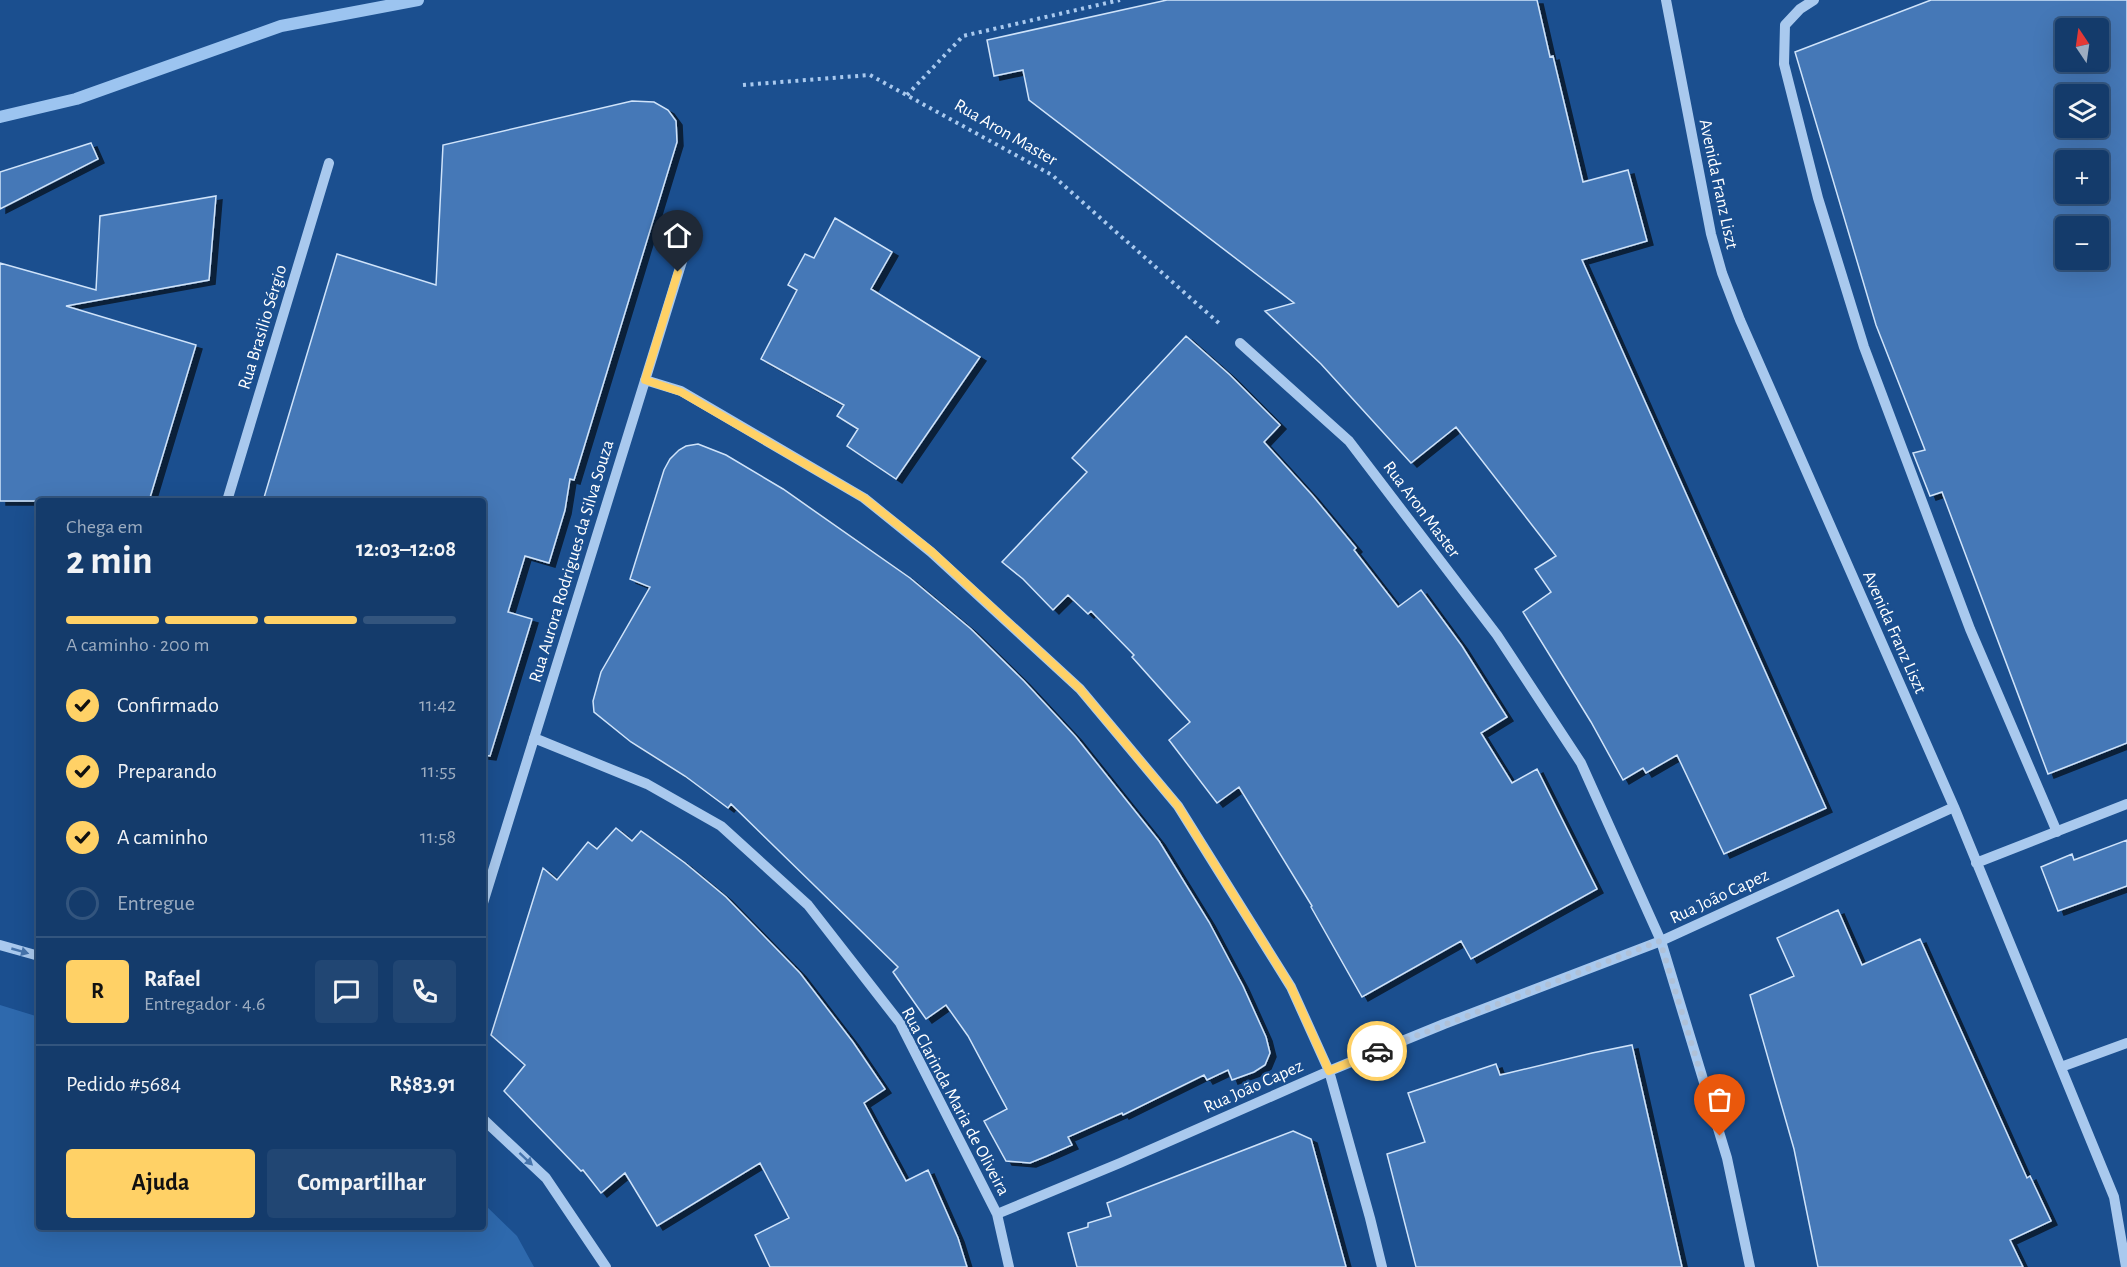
<!DOCTYPE html>
<html lang="pt">
<head>
<meta charset="utf-8">
<style>
	:root { --surface:#143b6b; --page:#214673; --text:#f1f3f6; --muted:#9dadc1; --line:#33557e; --accent:#ffd166 }
	body { margin:0; font-family:"Alegreya Sans",sans-serif; background:var(--page); color:var(--text); height:100vh; display:flex; flex-direction:column; font-size:22px; white-space:nowrap }
	* { box-sizing:border-box; margin:0 }
	p { font-size:20px; color:var(--muted) }
	.icon { flex:none; width:33px; height:33px; fill:none; stroke:currentColor; stroke-width:2; stroke-linecap:round; stroke-linejoin:round }
	.map { position:relative; flex:1; overflow:hidden }
	.sheet { position:absolute; left:36px; top:498px; width:450px; height:732px; display:flex; flex-direction:column; background:var(--surface); border-radius:6px; box-shadow:0 6px 24px #0002,0 0 0 2px var(--line) }
	.sheet>* { flex:none }
	.needle { width:39px; rotate:347deg }
	.tools { position:absolute; left:2055px; top:18px; display:grid; gap:12px }
	.tools a { display:grid; place-items:center; width:54px; height:54px; border-radius:6px; background:var(--surface); box-shadow:0 6px 24px #0002,0 0 0 2px var(--line); font-size:30px }
	.pin { position:absolute; display:grid; place-items:center; width:51px; height:51px; color:#fff; margin:-62px -26px; border-radius:50% 50% 50% 0; rotate:-45deg; box-shadow:0 0 6px #0007 }
	.pin .icon { rotate:45deg }
	.courier { position:absolute; display:grid; place-items:center; width:60px; height:60px; margin:-30px; border:4px solid #ffd166; border-radius:50%; background:#fff; color:#222; box-shadow:0 2px 8px #0007 }
	.head em { font-style:normal; font-weight:600 }
	.head div { display:flex; flex-direction:column-reverse }
	.head { display:flex; align-items:center; justify-content:space-between; height:102px; padding:0 30px }
	h1 { font-size:39px; font-weight:600; line-height:45px }
	.bar { display:grid; grid-template-columns:repeat(4,1fr); gap:9px 6px; align-content:center; height:72px; padding:0 30px }
	.bar i { height:8px; border-radius:4px; background:var(--line) }
	.bar .current { background:var(--accent) }
	.bar p { grid-column:span 4 }
	.line { display:flex; align-items:center; gap:15px; padding:0 30px; border-top:2px solid var(--line) }
	.line div { flex:1 }
	.round { display:grid; place-items:center; flex:none; width:63px; height:63px; border-radius:6px; background:var(--page) }
	ol { padding:0 30px; list-style:none }
	li { display:flex; align-items:center; gap:18px; height:66px }
	li p { margin-inline-start:auto }
	li .icon { padding:6px; border-radius:50%; background:var(--accent); color:#111; stroke-width:4 }
	li:last-child { color:var(--muted) }
	li i { width:33px; height:33px; border:3px solid var(--line); border-radius:50% }
	.button { display:flex; gap:12px; margin-top:auto; padding:12px 30px }
	.button a { flex:1; height:69px; border-radius:6px; background:var(--accent); color:#111; font-size:24px; font-weight:600; line-height:69px; text-align:center }
	.button a+a { background:var(--page); color:var(--text) }
	.map>svg:first-child { display:block }
	.green { fill:#2e69ad }
	.lines { fill:none; stroke-linecap:round; stroke-linejoin:round }
	.stream { stroke:#9cc4f0; stroke-width:12 }
	.building { fill:#4478b7; stroke:#cfe3fa; stroke-width:1.5; fill-rule:evenodd; filter:url(#shadow) }
	.path { stroke:#a9c9ee; stroke-width:4; stroke-dasharray:3 4.5; stroke-linecap:butt }
	.minor { stroke:#a9c9ee; stroke-width:10 }
	.oneway { fill:#4674ac }
	.done { stroke:#afc1d8; stroke-width:6; stroke-dasharray:0 10.8 }
	.route { stroke:#ffd166; stroke-width:8 }
	.labels { text-anchor:middle; stroke-width:4.5; stroke-linejoin:round; paint-order:stroke }
	.street-label { font-size:18px; fill:#fff; stroke:#1b4f8f }
</style>
</head>
<body>
<div class="map">
<svg width="2127" height="1267" viewBox="0 0 2127 1267">
	<defs>
		<filter id="shadow"><feDropShadow dx="6" dy="4" stdDeviation="0" flood-color="#0009"/></filter>
	</defs>
	<rect width="100%" height="100%" fill="#1b4f8f"/>
	<path class="green" d="M0,1005L39,1017V1227H483V1203L517,1236L534,1267H0Z"/>
	<g class="lines">
		<path class="stream" d="M0,117L76,99L281,26L418,0"/>
	</g>
	<path class="building" d="M1167,0H1537L1550,57L1553,56L1583,182L1628,170L1647,241L1582,260L1826,808L1724,854L1677,755L1646,773L1643,768L1623,780L1591,722L1523,612L1551,592L1535,569L1556,556L1456,427L1411,463L1321,364L1265,311L1294,303L1029,100L1023,70L994,76L987,40Z
		M1931,0H2127V743L2048,774L1942,492L1930,496L1913,453L1925,450L1876,325L1795,52ZM2066,28H2098V62H2066ZM2066,94H2098V128H2066ZM2066,160H2098V194H2066ZM2066,226H2098V260H2066Z
		M632,101L654,102L668,110L676,121L677,142L574,480L570,479L565,510L549,563L525,556L508,612L532,619L490,756L483,755V501H263L337,254L436,285L443,145Z
		M91,143L98,159L0,209V172Z
		M216,196L209,280L66,306L196,345L149,501H0V263L96,290L100,216Z
		M835,218L892,252L871,289L980,357L896,479L847,446L858,429L837,416L844,405L761,359L797,290L788,285L805,254L814,258Z
		M1186,336L1230,375L1280,425L1264,442L1313,496L1356,548L1354,550L1398,607L1421,590L1462,646L1507,717L1481,733L1512,783L1537,769L1597,889L1471,959L1461,941L1362,997L1311,907L1312,906L1239,787L1217,803L1169,740L1190,722L1132,657L1134,655L1091,611L1088,614L1068,595L1053,610L1023,579L1002,562L1087,472L1072,458Z
		M698,444L726,455L783,489L910,578L971,629L1024,681L1076,737L1159,841L1209,922L1243,986L1266,1037L1270,1053L1265,1065L1254,1072L1232,1080L1228,1070L1207,1080L1204,1075L1123,1115L1122,1113L1068,1137L1072,1145L1047,1156L1030,1163L1006,1161L984,1121L1007,1109L968,1036L946,1005L926,1019L893,972L898,967L731,804L728,808L685,776L631,742L594,712L593,701L601,672L650,587L630,579L664,470L670,459L679,450L686,446Z
		M616,828L632,841L641,831L685,863L726,897L800,973L853,1042L885,1089L864,1103L906,1181L928,1170L958,1238L967,1267H770L755,1235L789,1218L760,1163L657,1226L625,1173L601,1193L583,1170L581,1171L504,1091L525,1065L491,1035L543,868L557,880L588,842L597,849Z
		M2127,840V886L2058,911L2041,867L2072,854L2074,860Z
		M1838,910L1862,965L1920,939L2027,1178L2030,1176L2051,1221L2010,1240L2023,1267H1818L1794,1149L1750,995L1794,976L1777,938Z
		M1632,1045L1682,1267H1416L1387,1154L1425,1142L1408,1093L1496,1064L1500,1075L1592,1053Z
		M1293,1131L1311,1139L1346,1267H1077L1068,1233L1088,1227V1223L1111,1216L1107,1203Z"/>
	<g class="lines">
		<path class="path" d="M743,85L870,75L1052,175L1222,326
			M907,95L963,36L1120,0"/>
		<path class="minor" d="M1666,0L1711,234L1722,273L1740,320L1954,807L2114,1197L2126,1267
			M1814,0L1800,9L1785,25L1784,64L1818,198L1864,347L1970,629L2057,832
			M1240,343L1349,441L1497,635L1581,763L1661,941L1727,1158L1750,1267
			M645,380L681,391L864,498L931,552L1080,689L1178,806L1291,987L1329,1071L1370,1218L1382,1267
			M227,501L329,163
			M534,738L647,784L721,826L808,905L900,1023L997,1214L1009,1267
			M1976,863L2127,804
			M483,903L692,229
			M0,945L39,956
			M2061,1067L2127,1043
			M483,1119L546,1178L606,1267
			M997,1214L1120,1163L1329,1071L1444,1024L1661,941L1954,807"/>
	</g>
	<defs><path id="oneway-solid" d="M-6-.8H1V-3.2L6.5 0L1 3.2V.8H-6Z" transform="scale(1.5)"/></defs>
	<g class="oneway">
		<use href="#oneway-solid" transform="translate(20 951) rotate(16)"/>
		<use href="#oneway-solid" transform="translate(526 1159) rotate(43)"/>
	</g>
	<g class="lines">
		<path class="done" d="M1377,1051L1660,941L1720,1136"/>
		<path class="route" d="M678,272L645,380L681,392L864,498L932,552L1080,689L1178,806L1291,987L1329,1071L1377,1051"/>
	</g>
	<g class="labels">
		<g class="street-label">
			<text transform="translate(1006 132) rotate(30)" y="6">Rua Aron Master</text>
			<text transform="translate(1719 184) rotate(78)" y="6">Avenida Franz Liszt</text>
			<text transform="translate(262 327) rotate(-73)" y="6">Rua Brasilio Sérgio</text>
			<text transform="translate(1422 509) rotate(53)" y="6">Rua Aron Master</text>
			<text transform="translate(571 561) rotate(-73)" y="6">Rua Aurora Rodrigues da Silva Souza</text>
			<text transform="translate(1895 632) rotate(66)" y="6">Avenida Franz Liszt</text>
			<text transform="translate(1719 896) rotate(-25)" y="6">Rua João Capez</text>
			<text transform="translate(1253 1086) rotate(-24)" y="6">Rua João Capez</text>
			<text transform="translate(956 1101) rotate(62)" y="6">Rua Clarinda Maria de Oliveira</text>
		</g>
	</g>
</svg>
<div class="tools">
<a><svg class="needle" viewBox="-14 -14 28 28"><path d="M0-13l5 13h-10z" fill="#e53935"/><path d="M0 13l5-13h-10z" fill="#9dadc1"/></svg></a>
<a><svg class="icon" aria-label="layers" viewBox="0 0 24 24"><path d="M12 4l9 5-9 5-9-5zM3 14l9 5 9-5"/></svg></a>
<a>+</a>
<a>−</a>
</div>
<div class="pin" style="left:1720px;top:1136px;background:#ea580c"><svg class="icon" aria-label="bag" viewBox="0 0 24 24"><path d="M5 8h14l-1 12H6zM9 8a3 3 0 0 1 6 0"/></svg></div>
<div class="pin" style="left:678px;top:272px;background:#1f2937"><svg class="icon" aria-label="home" viewBox="0 0 24 24"><path d="M3 11l9-7 9 7M6 9v11h12V9"/></svg></div>
<div class="courier" style="left:1377px;top:1051px"><svg class="icon" aria-label="car" viewBox="0 0 24 24"><path d="M5 17H2v-5l4-1 3-4h7l3 4 3 1v5h-3M9 17h6M6 11h13"/><circle cx="7" cy="17" r="2"/><circle cx="17" cy="17" r="2"/></svg></div>
<section class="sheet">
<div class="head"><div><h1>2 min</h1><p>Chega em</p></div><em>12:03–12:08</em></div>
<div class="bar"><i class="current"></i><i class="current"></i><i class="current"></i><i></i><p>A caminho · 200 m</p></div>
<ol>
<li><svg class="icon" aria-label="check" viewBox="0 0 24 24"><path d="M5 12l5 5 9-10"/></svg>Confirmado<p>11:42</p></li>
<li><svg class="icon" aria-label="check" viewBox="0 0 24 24"><path d="M5 12l5 5 9-10"/></svg>Preparando<p>11:55</p></li>
<li><svg class="icon" aria-label="check" viewBox="0 0 24 24"><path d="M5 12l5 5 9-10"/></svg>A caminho<p>11:58</p></li>
<li><i></i>Entregue</li>
</ol>
<div class="line" style="height:108px"><b class="round" style="background:var(--accent);color:#111">R</b><div><b>Rafael</b><p>Entregador · 4.6</p></div><a class="round"><svg class="icon" aria-label="chat" viewBox="0 0 24 24"><path d="M4 5h16v11H9l-5 4z"/></svg></a><a class="round"><svg class="icon" aria-label="phone" viewBox="0 0 24 24"><path d="M5 4h4l2 5-3 2q2 4 5 5l2-3 5 2v4C11 20 4 13 5 4z"/></svg></a></div>
<div class="line" style="height:78px"><div>Pedido #5684</div><b>R$83.91</b></div>
<div class="button"><a>Ajuda</a><a>Compartilhar</a></div>
</section>
</div>
</body>
</html>
